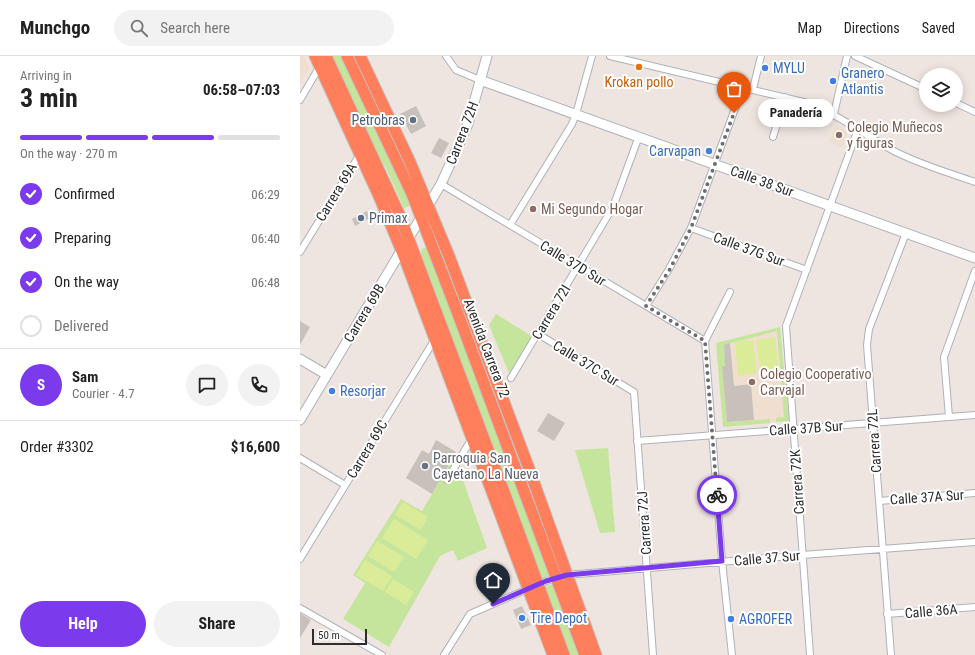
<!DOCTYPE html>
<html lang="en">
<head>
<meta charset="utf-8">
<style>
	:root { --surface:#fff; --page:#f2f2f2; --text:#222; --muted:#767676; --line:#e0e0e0; --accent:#7c3aed }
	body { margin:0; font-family:"Roboto Condensed",sans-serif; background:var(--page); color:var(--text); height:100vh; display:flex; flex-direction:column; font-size:15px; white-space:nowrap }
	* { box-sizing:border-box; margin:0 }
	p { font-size:13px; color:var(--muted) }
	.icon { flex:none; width:22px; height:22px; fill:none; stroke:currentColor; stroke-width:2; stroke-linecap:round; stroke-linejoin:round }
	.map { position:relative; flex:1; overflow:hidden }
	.sheet { display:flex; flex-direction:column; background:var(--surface); width:300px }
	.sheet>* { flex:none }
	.fabs { position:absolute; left:619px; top:12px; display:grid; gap:8px }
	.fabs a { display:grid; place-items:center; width:44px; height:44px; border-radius:50%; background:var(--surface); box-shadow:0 2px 10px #0003; font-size:20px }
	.scale { position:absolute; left:12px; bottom:10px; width:55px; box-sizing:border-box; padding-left:4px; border:2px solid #2d2d2d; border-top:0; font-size:11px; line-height:14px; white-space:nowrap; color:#2d2d2d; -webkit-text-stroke:3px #fff; paint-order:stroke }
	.pin { position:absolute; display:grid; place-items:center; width:34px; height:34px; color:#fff; margin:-41px -17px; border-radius:50% 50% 50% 0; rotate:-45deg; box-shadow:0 0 4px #0007 }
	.pin .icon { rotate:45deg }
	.courier { position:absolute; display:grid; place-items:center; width:40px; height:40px; margin:-20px; border:3px solid #7c3aed; border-radius:50%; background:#fff; color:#222; box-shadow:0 1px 5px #0007 }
	.bubble { position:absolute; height:28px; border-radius:14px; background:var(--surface); box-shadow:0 2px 10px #0003; font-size:13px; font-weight:700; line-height:28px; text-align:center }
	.headline em { font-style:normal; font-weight:700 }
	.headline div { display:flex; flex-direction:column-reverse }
	.headline { display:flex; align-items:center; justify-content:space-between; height:68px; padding:0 20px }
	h1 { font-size:26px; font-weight:700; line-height:30px }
	.bar { display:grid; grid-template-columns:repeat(4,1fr); gap:6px 4px; align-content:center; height:48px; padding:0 20px }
	.bar i { height:5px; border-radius:3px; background:var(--line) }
	.bar .current { background:var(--accent) }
	.bar p { grid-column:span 4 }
	.line { display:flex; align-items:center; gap:10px; padding:0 20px; border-top:1px solid var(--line) }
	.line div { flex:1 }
	.round { display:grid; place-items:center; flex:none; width:42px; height:42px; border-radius:21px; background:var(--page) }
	ol { padding:0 20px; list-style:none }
	li { display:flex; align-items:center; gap:12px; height:44px }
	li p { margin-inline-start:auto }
	li .icon { padding:4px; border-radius:50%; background:var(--accent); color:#fff; stroke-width:4 }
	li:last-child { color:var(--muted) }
	li i { width:22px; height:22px; border:2px solid var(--line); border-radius:50% }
	.action { display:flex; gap:8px; margin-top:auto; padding:8px 20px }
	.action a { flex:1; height:46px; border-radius:24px; background:var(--accent); color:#fff; font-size:16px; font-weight:700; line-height:46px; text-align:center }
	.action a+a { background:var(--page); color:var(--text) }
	header { display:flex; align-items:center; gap:24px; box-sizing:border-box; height:56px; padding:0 20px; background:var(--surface); border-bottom:1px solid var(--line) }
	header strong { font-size:19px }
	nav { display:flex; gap:22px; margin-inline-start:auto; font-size:14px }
	.search { width:280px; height:36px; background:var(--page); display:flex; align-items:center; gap:10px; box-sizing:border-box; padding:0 14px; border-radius:22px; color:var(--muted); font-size:15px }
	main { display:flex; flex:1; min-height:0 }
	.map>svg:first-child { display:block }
	.education { fill:#f0dfd0 }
	.green { fill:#c5e59d }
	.pitch { fill:#dbec99 }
	.building { fill:#c8c1bb }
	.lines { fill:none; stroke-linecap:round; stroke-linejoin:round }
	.street-casing { stroke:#adb2ba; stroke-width:8 }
	.secondary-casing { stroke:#adb2ba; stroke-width:11 }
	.highway-casing { stroke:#c4c4c4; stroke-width:13 }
	.street { stroke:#fff; stroke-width:6 }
	.secondary { stroke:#fff; stroke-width:9 }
	.highway { stroke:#ff7e5b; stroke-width:11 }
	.done { stroke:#716d6c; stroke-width:4; stroke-dasharray:0 7.2 }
	.route { stroke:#7c3aed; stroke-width:5 }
	.food-dot { fill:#e8710a; stroke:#fff; stroke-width:1.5 }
	.shop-dot { fill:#3f7fe0; stroke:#fff; stroke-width:1.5 }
	.service-dot { fill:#5c6f8a; stroke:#fff; stroke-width:1.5 }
	.education-dot { fill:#8d6e63; stroke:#fff; stroke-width:1.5 }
	.worship-dot { fill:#6b7280; stroke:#fff; stroke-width:1.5 }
	.labels { text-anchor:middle; stroke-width:4; stroke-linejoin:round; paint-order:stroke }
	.shop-label { font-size:14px; fill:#366cbe; stroke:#fff; text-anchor:start }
	.food-label { font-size:14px; fill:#c56008; stroke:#fff }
	.service-label { font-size:14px; fill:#4e5e75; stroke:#fff; text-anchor:end }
	.education-label { font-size:14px; fill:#785e54; stroke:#fff; text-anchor:start }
	.street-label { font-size:14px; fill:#2d2d2d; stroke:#fff }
	.worship-label { font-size:14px; fill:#5b616d; stroke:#fff; text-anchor:start }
</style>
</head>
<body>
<header>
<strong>Munchgo</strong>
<div class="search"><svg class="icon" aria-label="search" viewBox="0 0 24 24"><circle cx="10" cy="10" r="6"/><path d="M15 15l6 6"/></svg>Search here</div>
<nav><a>Map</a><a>Directions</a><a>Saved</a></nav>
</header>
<main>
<section class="sheet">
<div class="headline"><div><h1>3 min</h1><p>Arriving in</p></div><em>06:58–07:03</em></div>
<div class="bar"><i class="current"></i><i class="current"></i><i class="current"></i><i></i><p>On the way · 270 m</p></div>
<ol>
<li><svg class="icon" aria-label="check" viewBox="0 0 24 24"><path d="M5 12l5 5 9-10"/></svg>Confirmed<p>06:29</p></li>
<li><svg class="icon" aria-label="check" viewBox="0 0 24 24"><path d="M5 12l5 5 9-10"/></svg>Preparing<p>06:40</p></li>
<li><svg class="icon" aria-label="check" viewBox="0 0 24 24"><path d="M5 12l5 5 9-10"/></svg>On the way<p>06:48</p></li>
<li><i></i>Delivered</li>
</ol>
<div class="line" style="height:72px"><b class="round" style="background:var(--accent);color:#fff">S</b><div><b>Sam</b><p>Courier · 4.7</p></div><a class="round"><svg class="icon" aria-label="chat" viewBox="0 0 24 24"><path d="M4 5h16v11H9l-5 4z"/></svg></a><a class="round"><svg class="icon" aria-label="phone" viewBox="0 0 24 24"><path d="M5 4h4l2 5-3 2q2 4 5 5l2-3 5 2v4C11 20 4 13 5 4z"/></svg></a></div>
<div class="line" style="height:52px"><div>Order #3302</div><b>$16,600</b></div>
<div class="action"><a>Help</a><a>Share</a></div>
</section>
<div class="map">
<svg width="675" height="599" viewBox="0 0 675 599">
	<rect width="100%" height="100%" fill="#efe5e0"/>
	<path class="education" d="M0,0H4L10,12L0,27Z
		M536,68L545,74L547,77V80L542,92L529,86Z
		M480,271L489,365L423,371L416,287Z"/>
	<path class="green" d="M28,0H40L80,82L111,149L104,152L85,110L76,102Z
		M126,191L128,193L138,223L155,257L252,519L241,522L120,200L122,193Z
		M196,258L235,282L211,322L189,269Z
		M480,271L489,365L476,366V362L484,361L477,275L424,289V299H431L432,309L422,310L427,366L470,363V367L423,371L416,287Z
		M308,392L315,476L300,477L275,394Z
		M150,407L159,413L187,492L158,505L153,494L140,500L89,591L43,563L65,527L53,519L101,443L122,455Z
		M255,527L282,599H270L244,531Z"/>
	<path class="pitch" d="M475,281L479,315L460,317L456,284Z
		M453,284L457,317L438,320L435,286Z
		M103,446L128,461L121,474L95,459Z
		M94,463L128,484L116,503L82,482Z
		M77,485L104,501L94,516L68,500Z
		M65,504L92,520L83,535L56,519Z
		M93,523L114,536L106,549L85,536Z"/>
	<path class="building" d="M116,50L126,70L111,78L100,58Z
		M139,82L149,87L141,102L131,97Z
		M67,155L70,162L55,170L52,163Z
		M0,265L10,271L0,289Z
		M430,287L434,330L451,328L454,364L427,366L422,310H425L424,289Z
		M248,357L265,367L254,385L237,375Z
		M136,384L156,396L132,438L106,422L122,394L129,398Z
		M222,550L231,569L221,573L213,554Z
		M0,557L11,564L0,582Z"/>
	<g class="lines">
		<defs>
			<path id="street" d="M146,0L156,14L180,24
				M310,0L512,48C540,60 565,79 592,94C618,108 647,116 675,126
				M555,0L626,33
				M453,33L461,0
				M0,44L20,10
				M656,47L675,56
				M534,58L547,0
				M473,81L485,41
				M141,128L405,285
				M210,169L272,68L276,58L292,0
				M391,172L507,214
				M0,196L60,98
				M430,236L405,285L422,505L432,599
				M346,250L369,213L391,172L443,31
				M238,278L334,336L353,599
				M211,322L313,151L339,80
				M649,361L644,301L675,215
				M337,385L675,359
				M0,402L45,429
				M147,424L172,382
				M579,445L675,437
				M0,503L135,283
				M0,552L82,599
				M587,558L675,551
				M144,599L170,558L246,525L267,519L502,499L675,486
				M510,599L486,270L558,73
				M591,599L567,289L569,273L606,177"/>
			<path id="secondary" d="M180,24L675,202
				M0,303L27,319
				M0,364L141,128L168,68L187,0"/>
			<path id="highway" d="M15,0L79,140L105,203L253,599
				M26,0L100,160L207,444L264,599
				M47,0L112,138L158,258L285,599
				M60,0L110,106L149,200L228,410L296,599"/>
		</defs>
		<use href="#street" class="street-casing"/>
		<use href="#secondary" class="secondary-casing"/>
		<use href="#highway" class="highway-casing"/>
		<use href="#street" class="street"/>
		<use href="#secondary" class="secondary"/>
		<use href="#highway" class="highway"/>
	</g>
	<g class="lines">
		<path class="done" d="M417,439L405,285L346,250L370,213L391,172L434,57"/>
		<path class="route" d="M193,548L246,525L267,519L422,505L417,439"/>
	</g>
	<circle class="food-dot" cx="339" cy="11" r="4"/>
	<g class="shop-dot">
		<circle cx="465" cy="12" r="4"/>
		<circle cx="533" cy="25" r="4"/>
		<circle cx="409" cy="95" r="4"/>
		<circle cx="32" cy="335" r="4"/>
		<circle cx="222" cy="562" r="4"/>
		<circle cx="431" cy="563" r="4"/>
	</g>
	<g class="service-dot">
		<circle cx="113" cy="64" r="4"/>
		<circle cx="61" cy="162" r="4"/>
	</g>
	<g class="education-dot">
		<circle cx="539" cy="79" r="4"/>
		<circle cx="233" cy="153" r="4"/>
		<circle cx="452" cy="326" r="4"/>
	</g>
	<circle class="worship-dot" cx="125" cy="410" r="4"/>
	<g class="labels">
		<g class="shop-label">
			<text x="473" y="17">MYLU</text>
			<text x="541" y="22">Granero<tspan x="541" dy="16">Atlantis</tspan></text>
			<text x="401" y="100" text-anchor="end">Carvapan</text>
			<text x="40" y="340">Resorjar</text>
			<text x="230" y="567">Tire Depot</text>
			<text x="439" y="568">AGROFER</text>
		</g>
		<g class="food-label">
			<text x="339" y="31">Krokan pollo</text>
		</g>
		<g class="service-label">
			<text x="105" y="69">Petrobras</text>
			<text x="69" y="167" text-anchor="start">Primax</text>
		</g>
		<g class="education-label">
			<text x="547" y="76">Colegio Muñecos<tspan x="547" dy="16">y figuras</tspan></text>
			<text x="241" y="158">Mi Segundo Hogar</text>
			<text x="460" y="323">Colegio Cooperativo<tspan x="460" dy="16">Carvajal</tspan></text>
		</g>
		<g class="street-label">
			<text transform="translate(162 77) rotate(-69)" y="5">Carrera 72H</text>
			<text transform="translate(462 125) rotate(20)" y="5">Calle 38 Sur</text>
			<text transform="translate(36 136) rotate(-59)" y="5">Carrera 69A</text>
			<text transform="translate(449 193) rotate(20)" y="5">Calle 37G Sur</text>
			<text transform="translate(273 207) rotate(31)" y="5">Calle 37D Sur</text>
			<text transform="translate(251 256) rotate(-59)" y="5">Carrera 72I</text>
			<text transform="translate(64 257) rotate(-59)" y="5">Carrera 69B</text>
			<text transform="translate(187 292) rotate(69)" y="5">Avenida Carrera 72</text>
			<text transform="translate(286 307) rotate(31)" y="5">Calle 37C Sur</text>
			<text transform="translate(506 372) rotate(-4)" y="5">Calle 37B Sur</text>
			<text transform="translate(574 385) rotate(-94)" y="5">Carrera 72L</text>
			<text transform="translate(67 393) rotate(-59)" y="5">Carrera 69C</text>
			<text transform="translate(497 426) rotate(-94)" y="5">Carrera 72K</text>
			<text transform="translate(627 441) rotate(-4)" y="5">Calle 37A Sur</text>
			<text transform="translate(344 467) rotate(-94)" y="5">Carrera 72J</text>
			<text transform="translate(467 502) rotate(-5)" y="5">Calle 37 Sur</text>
			<text transform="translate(631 555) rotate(-5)" y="5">Calle 36A</text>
		</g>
		<g class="worship-label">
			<text x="133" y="407">Parroquia San<tspan x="133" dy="16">Cayetano La Nueva</tspan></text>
		</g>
	</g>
</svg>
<div class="fabs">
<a><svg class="icon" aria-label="layers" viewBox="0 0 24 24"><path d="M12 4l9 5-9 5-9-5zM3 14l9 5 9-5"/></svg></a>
</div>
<div class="scale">50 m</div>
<div class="pin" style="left:434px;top:57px;background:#ea580c"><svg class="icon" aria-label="bag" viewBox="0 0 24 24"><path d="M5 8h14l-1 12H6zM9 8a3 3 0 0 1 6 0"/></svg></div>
<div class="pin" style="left:193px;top:548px;background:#1f2937"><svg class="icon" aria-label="home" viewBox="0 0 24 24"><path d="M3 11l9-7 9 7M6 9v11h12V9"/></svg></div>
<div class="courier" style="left:417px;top:439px"><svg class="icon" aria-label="bike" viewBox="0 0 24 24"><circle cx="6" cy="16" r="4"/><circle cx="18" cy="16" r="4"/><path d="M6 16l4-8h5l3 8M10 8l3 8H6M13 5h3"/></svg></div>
<div class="bubble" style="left:458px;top:43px;width:76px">Panadería</div>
</div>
</main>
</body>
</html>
